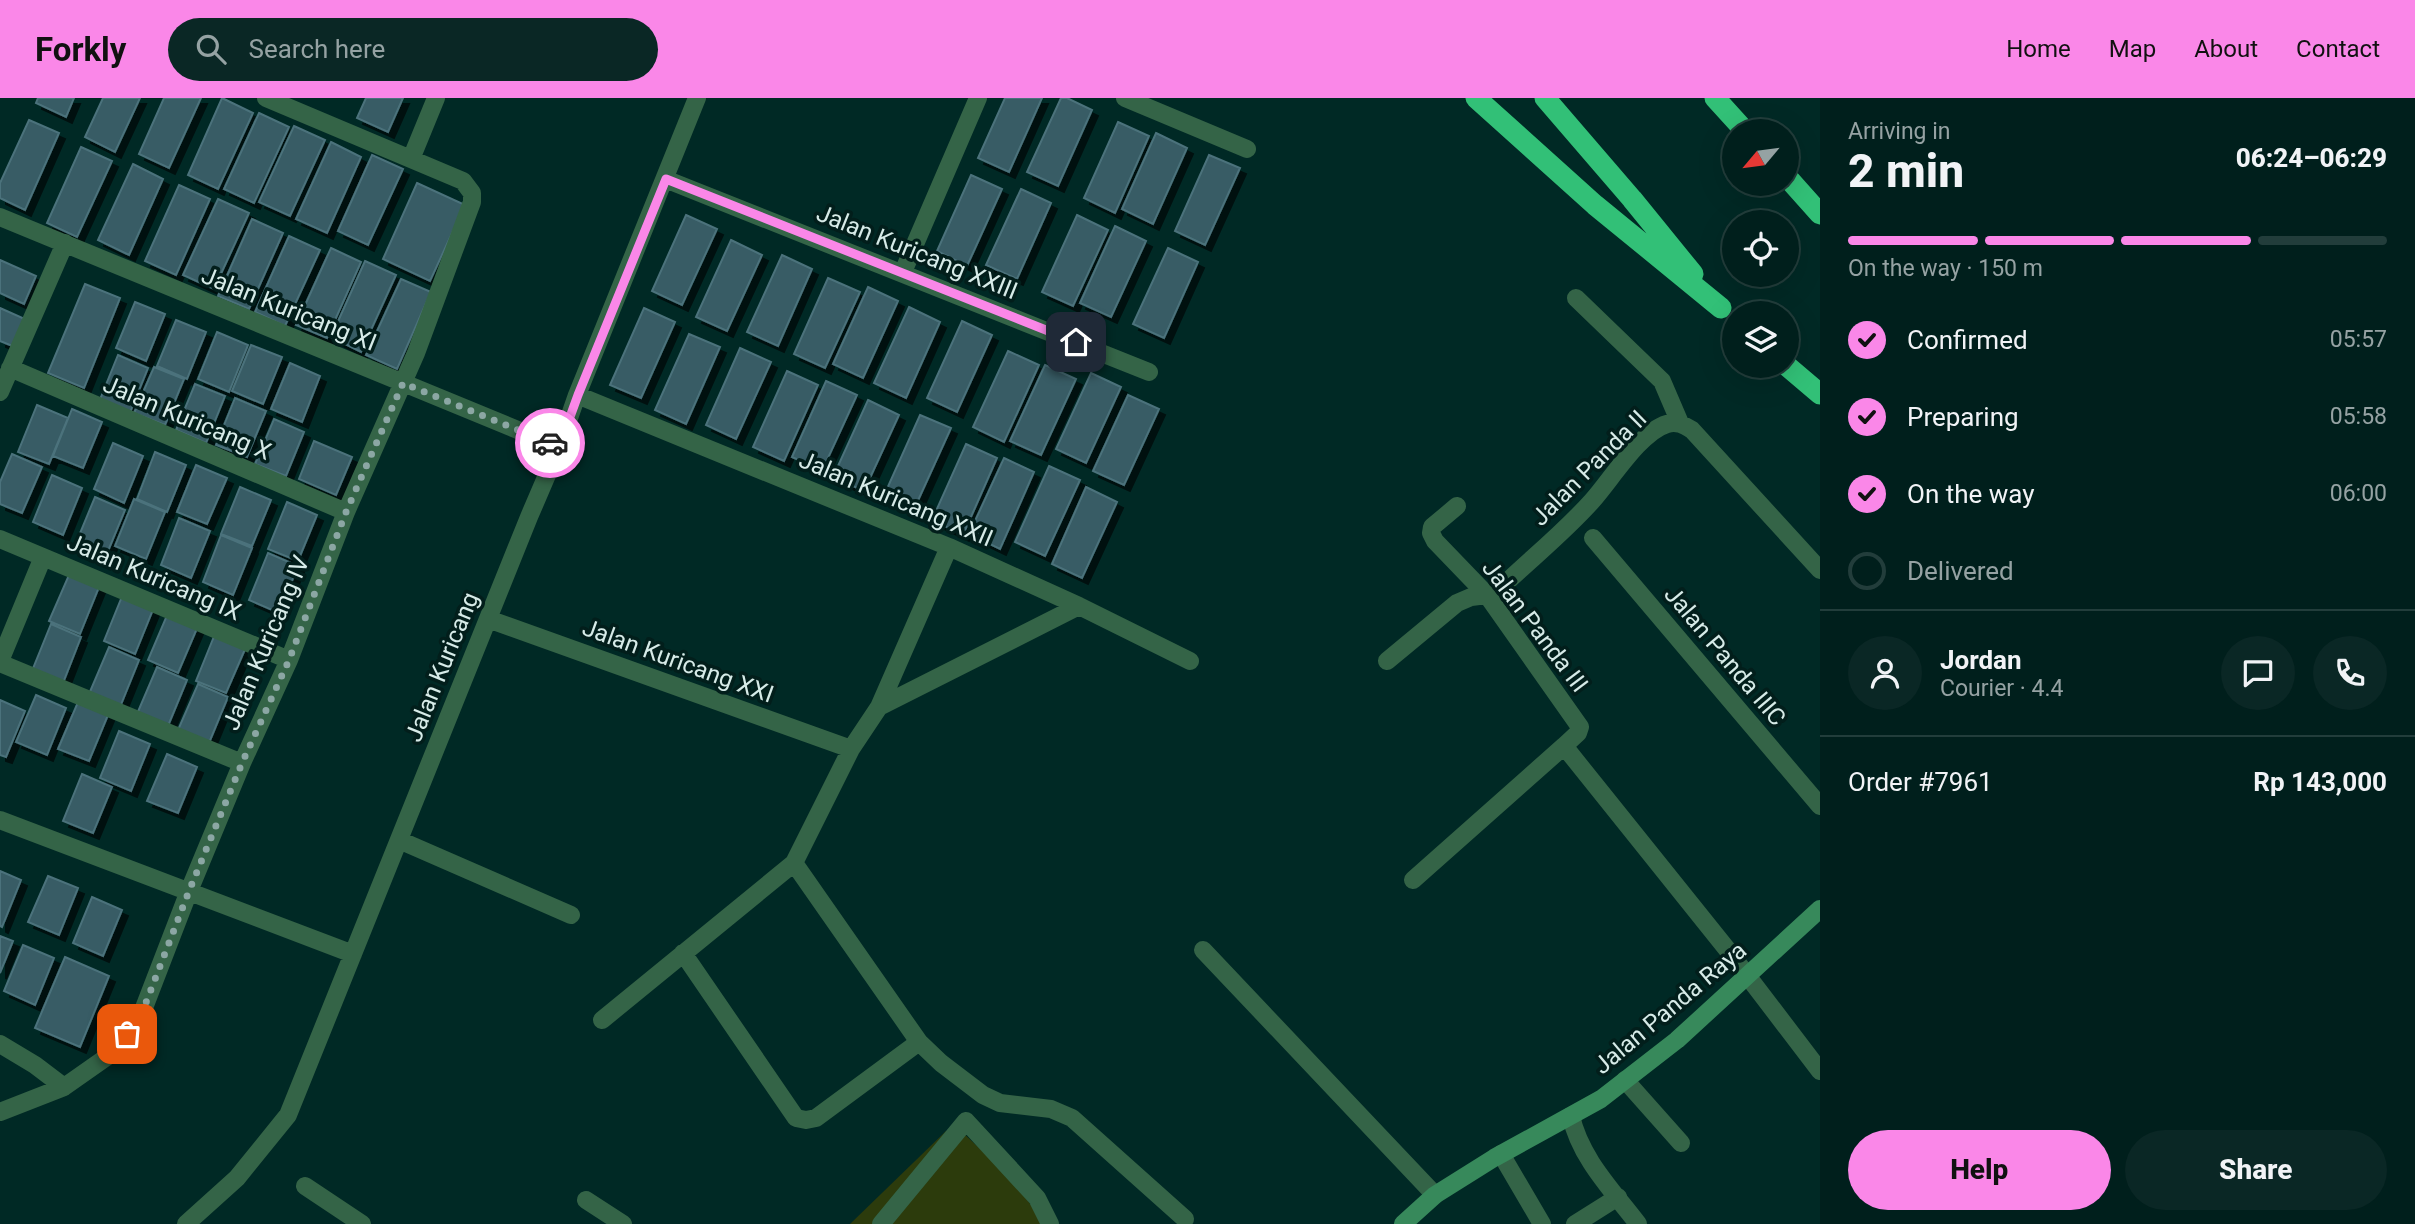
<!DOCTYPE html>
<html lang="en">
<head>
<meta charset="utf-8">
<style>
	:root { --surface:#001f1c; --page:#0a2725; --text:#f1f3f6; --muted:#95a2a3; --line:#223d3b; --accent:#fa87e8 }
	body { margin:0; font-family:Roboto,sans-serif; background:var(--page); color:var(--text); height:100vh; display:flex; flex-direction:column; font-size:26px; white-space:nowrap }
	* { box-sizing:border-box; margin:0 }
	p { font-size:23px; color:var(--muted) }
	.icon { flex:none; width:38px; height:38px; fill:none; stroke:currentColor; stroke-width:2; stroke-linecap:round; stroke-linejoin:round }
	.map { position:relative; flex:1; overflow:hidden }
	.details { display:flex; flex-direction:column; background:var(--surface); width:595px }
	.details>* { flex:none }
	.needle { width:46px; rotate:241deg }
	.fabs { position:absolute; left:1722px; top:21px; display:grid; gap:14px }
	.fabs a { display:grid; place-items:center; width:77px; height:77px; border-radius:50%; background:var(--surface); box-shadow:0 7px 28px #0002,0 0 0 2px var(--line); font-size:35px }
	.pin { position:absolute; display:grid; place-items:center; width:60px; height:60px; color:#fff; margin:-30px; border-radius:14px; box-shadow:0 4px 10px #0006 }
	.courier { position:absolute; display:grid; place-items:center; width:70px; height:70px; margin:-35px; border:5px solid #fa87e8; border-radius:50%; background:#fff; color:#222; box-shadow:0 2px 9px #0007 }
	.headline em { font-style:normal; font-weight:800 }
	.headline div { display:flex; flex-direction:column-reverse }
	.headline { display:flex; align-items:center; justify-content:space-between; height:119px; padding:0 28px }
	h1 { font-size:46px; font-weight:800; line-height:52px }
	.bar { display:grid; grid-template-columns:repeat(4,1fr); gap:10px 7px; align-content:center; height:84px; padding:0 28px }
	.bar i { height:9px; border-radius:5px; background:var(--line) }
	.bar .active { background:var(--accent) }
	.bar p { grid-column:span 4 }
	.line { display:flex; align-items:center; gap:18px; padding:0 28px; border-top:2px solid var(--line) }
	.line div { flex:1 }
	.round { display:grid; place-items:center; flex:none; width:74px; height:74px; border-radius:37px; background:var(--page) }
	ol { padding:0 28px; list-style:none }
	li { display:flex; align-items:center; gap:21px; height:77px }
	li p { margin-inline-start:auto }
	li .icon { padding:7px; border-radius:50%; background:var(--accent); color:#111; stroke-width:4 }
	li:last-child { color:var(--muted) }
	li i { width:38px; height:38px; border:4px solid var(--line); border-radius:50% }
	.button { display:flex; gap:14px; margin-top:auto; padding:14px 28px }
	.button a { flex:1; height:80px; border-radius:42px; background:var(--accent); color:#111; font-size:28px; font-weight:800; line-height:80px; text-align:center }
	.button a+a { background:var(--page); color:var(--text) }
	header { display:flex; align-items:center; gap:42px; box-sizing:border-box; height:98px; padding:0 35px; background:var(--accent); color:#111 }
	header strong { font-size:33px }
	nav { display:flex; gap:38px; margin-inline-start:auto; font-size:24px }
	.search { width:490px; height:63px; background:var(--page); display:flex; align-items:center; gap:18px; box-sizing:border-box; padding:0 24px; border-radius:38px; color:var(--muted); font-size:26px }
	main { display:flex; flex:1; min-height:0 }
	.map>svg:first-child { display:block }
	.green { fill:#2c3b0c }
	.building { fill:#375c65; stroke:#4c727b; stroke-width:2; filter:url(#shadow) }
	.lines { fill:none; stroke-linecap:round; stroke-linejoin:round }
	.lane { stroke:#346447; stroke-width:18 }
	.street { stroke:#346447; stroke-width:18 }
	.secondary { stroke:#37895b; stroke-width:18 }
	.highway { stroke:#32c077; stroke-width:21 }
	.done { stroke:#8ca7a4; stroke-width:7; stroke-dasharray:0 12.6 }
	.route { stroke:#fa87e8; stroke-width:9 }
	.labels { text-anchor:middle; stroke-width:7; stroke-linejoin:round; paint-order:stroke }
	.street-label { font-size:24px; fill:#d7ebe8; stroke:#021e1b }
</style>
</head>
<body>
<header>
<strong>Forkly</strong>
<div class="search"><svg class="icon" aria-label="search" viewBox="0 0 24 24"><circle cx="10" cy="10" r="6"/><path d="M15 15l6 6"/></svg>Search here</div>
<nav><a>Home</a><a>Map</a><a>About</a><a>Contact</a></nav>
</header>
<main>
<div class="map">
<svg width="1820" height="1126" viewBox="0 0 1820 1126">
	<defs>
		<filter id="shadow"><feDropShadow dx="6" dy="6" stdDeviation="0" flood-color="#0009"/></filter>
	</defs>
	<rect width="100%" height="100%" fill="#002925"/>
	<path class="green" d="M946,1033H961L1006,1075L1039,1117L1041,1126H850Z"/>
	<path class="building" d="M38,0H74L66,19L36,5Z
		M103,0H140L115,54L85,39Z
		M164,0H201L169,70L139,56Z
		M222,0L253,15L218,91L188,77Z
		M366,0H403L388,34L357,20Z
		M1005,0H1042L1009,74L978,60Z
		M1061,0H1067L1092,12L1058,88L1027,74Z
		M259,15L289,29L254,105L224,91Z
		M29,22L59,35L25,112L0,100V85Z
		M1118,24L1149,38L1115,115L1084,100Z
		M294,28L325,42L290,118L259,104Z
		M1156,35L1187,50L1153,126L1122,111Z
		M331,44L361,59L327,135L296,121Z
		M81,49L112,63L77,139L47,125Z
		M372,57L403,71L368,147L338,133Z
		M1209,57L1240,70L1205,147L1175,133Z
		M133,66L163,81L129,157L98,142Z
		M971,77L1002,91L967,168L937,153Z
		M417,85L465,107L430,183L383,161Z
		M179,87L210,101L176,177L145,163Z
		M1021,91L1051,105L1017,181L986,167Z
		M218,101L249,115L214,191L183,177Z
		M686,117L717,131L682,207L652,193Z
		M1077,117L1108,132L1073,208L1042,194Z
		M252,121L283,135L249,211L218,198Z
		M1115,128L1146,143L1111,219L1080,205Z
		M289,138L320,152L285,228L255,214Z
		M731,142L762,157L727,233L696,219Z
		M331,150L361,164L327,240L296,227Z
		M1168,150L1198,164L1164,240L1133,226Z
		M782,157L812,171L778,248L747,234Z
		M0,162L36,178L24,206L0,195Z
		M365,163L396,177L361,254L331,239Z
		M828,180L860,194L825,270L794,256Z
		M401,181L431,194L397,271L366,257Z
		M85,186L120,200L84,290L48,275Z
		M868,189L898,203L863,280L833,266Z
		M135,204L165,216L146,263L116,250Z
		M909,209L940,224L906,300L874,285Z
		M0,210L27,222L15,249L0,243Z
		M644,210L675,224L641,300L610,287Z
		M176,222L206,234L187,281L157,268Z
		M962,223L992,237L957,314L927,300Z
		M217,234L248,247L229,294L198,281Z
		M689,236L720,249L686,326L655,312Z
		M251,247L282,259L263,306L232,293Z
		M740,250L771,264L736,341L706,327Z
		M1008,253L1039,267L1004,344L973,329Z
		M118,257L148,270L129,317L99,304Z
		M290,265L320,278L302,324L271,311Z
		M1045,267L1076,281L1041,357L1010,343Z
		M154,269L184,281L165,327L134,315Z
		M787,273L818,287L784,363L753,349Z
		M1091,275L1121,289L1086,365L1056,351Z
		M826,283L857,297L822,373L792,359Z
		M195,286L225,298L206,345L176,332Z
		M1128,297L1159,311L1124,387L1093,373Z
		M235,300L266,313L247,359L216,347Z
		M868,302L899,317L864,393L833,379Z
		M37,307L68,320L49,366L18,354Z
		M72,311L102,324L83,370L53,358Z
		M920,317L951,330L916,407L886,393Z
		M274,321L304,334L286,378L255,366Z
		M314,343L352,359L336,397L299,381Z
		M113,345L143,358L124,405L94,391Z
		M966,346L997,360L963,437L932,422Z
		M155,354L186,367L167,414L137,401Z
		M12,356L42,369L22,415L0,406V384Z
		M1004,360L1034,374L1000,451L969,436Z
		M196,367L227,380L207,426L177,414Z
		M1049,368L1080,382L1045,458L1015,444Z
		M52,377L82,390L63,437L33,424Z
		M240,389L271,402L252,448L221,436Z
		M1086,389L1117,404L1082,480L1052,466Z
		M95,399L125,412L106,458L76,445Z
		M134,401L165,414L146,461L115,448Z
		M287,404L317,417L298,463L268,451Z
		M179,420L210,433L191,480L161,467Z
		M221,437L252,450L233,497L203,484Z
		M268,455L298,468L279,515L249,502Z
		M69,477L99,489L80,536L49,523Z
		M123,496L154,509L135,556L104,543Z
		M168,515L198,528L178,575L148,562Z
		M51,526L81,539L63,585L32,573Z
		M215,536L246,549L226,595L196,583Z
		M109,549L139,562L120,609L89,596Z
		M157,569L187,582L168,628L137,616Z
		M198,586L228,599L209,645L178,632Z
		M36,597L66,610L47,657L16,644Z
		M0,602L25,613L6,659L0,657Z
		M78,604L108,617L89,663L58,651Z
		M119,633L150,646L131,693L100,680Z
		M167,656L197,669L178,715L147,703Z
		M82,676L112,689L93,735L63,723Z
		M0,773L21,782L2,829L0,828Z
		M48,778L78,790L59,837L28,824Z
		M92,799L122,812L103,858L73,845Z
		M0,838L13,843L0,875Z
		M23,847L54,860L35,907L4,893Z
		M65,859L109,878L80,949L35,930Z"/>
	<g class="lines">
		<path class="lane" d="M1501,1056L1542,1126
			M305,1088L362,1126
			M1575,1126L1618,1099"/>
		<path class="street" d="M1125,0L1247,51
			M411,61L436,0
			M665,81L1149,274
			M0,119L559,349
			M903,174L978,0
			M1576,200L1662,283L1680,325
			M10,270L346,414
			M0,294L65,145
			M577,297L949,449L1079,508L1190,563
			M1593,440L1820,708
			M0,441L289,562
			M1510,481C1538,455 1567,431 1592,403C1611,382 1640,334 1667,326C1677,323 1684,327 1692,332L1820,472
			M488,521L851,651
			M0,563L43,459
			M1387,563L1457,505L1471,499L1487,497
			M0,565L242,665
			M879,609L1079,508
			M1564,648L1730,855L1820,973
			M0,722L353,856
			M399,742L571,817
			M794,765L919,944L941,965L983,997L1000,1005L1051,1011L1072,1020L1185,1121
			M1413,782L1564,648L1578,635L1580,629L1487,497L1435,443L1431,435L1432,429L1457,408
			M1203,852L1435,1097
			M683,855L796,1020L806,1022L816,1020L919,944
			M602,922L794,765L851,651L879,609L949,449
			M0,946L35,967L64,989
			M1625,982L1681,1045
			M0,1014L64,989L111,956L142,915L189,793L242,665L289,562L346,414L416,255L472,104V95L463,83L266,0
			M1571,1018C1580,1060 1613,1093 1638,1126
			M586,1102L623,1126
			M186,1126L237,1080L288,1017L529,419L559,349L577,297L697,0
			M881,1126L966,1023L1037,1100L1050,1126"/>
		<path class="secondary" d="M1403,1126L1435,1097L1494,1060L1601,1001L1677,942L1820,811"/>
		<path class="highway" d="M1476,0L1595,107L1721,210
			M1545,0L1632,101L1693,176
			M1715,0L1745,33
			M1787,79L1820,116
			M1787,268L1820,296"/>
	</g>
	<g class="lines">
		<path class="done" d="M127,936L142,915L189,793L242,665L289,562L346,414L403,285L550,345"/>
		<path class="route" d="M550,345L559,349L578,297L666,81L1076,244"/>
	</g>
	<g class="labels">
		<g class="street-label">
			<text transform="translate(917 154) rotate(22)" y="8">Jalan Kuricang XXIII</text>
			<text transform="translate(289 211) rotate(22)" y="8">Jalan Kuricang XI</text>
			<text transform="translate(187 320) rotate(23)" y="8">Jalan Kuricang X</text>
			<text transform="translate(1589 370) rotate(-45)" y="8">Jalan Panda II</text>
			<text transform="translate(896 401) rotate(23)" y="8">Jalan Kuricang XXII</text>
			<text transform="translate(154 479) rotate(23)" y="8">Jalan Kuricang IX</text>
			<text transform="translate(1535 528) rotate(53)" y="8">Jalan Panda III</text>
			<text transform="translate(266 545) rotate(-67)" y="8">Jalan Kuricang IV</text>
			<text transform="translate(1725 558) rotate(50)" y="8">Jalan Panda IIIC</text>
			<text transform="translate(678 563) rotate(20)" y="8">Jalan Kuricang XXI</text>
			<text transform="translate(442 569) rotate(-68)" y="8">Jalan Kuricang</text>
			<text transform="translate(1670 910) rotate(-40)" y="8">Jalan Panda Raya</text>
		</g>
	</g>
</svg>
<div class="fabs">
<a><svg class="needle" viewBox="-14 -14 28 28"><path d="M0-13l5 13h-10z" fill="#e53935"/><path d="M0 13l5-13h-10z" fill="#95a2a3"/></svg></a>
<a><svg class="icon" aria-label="locate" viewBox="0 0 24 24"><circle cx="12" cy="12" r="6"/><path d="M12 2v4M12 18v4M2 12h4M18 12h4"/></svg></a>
<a><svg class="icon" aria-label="layers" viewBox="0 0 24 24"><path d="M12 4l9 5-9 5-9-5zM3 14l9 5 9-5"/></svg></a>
</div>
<div class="pin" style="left:127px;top:936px;background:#ea580c"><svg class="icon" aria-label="bag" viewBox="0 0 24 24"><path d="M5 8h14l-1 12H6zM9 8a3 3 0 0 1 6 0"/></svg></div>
<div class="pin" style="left:1076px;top:244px;background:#1f2937"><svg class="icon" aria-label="home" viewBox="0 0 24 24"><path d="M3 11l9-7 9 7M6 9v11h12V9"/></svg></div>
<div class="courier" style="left:550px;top:345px"><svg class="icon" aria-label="car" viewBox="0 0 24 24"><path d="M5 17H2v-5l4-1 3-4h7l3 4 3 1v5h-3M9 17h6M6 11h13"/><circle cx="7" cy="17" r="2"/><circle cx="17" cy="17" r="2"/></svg></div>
</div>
<section class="details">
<div class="headline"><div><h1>2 min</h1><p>Arriving in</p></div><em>06:24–06:29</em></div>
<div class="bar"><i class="active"></i><i class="active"></i><i class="active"></i><i></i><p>On the way · 150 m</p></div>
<ol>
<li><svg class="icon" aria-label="check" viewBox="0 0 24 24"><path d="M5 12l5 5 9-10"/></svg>Confirmed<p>05:57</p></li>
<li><svg class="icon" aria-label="check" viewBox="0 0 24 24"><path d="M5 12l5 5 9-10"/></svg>Preparing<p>05:58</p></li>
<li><svg class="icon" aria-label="check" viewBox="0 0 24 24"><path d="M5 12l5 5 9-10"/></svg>On the way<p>06:00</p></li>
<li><i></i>Delivered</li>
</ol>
<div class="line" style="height:126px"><a class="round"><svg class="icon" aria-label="person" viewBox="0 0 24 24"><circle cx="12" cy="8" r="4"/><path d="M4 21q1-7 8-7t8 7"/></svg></a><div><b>Jordan</b><p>Courier · 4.4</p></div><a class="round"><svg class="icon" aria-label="chat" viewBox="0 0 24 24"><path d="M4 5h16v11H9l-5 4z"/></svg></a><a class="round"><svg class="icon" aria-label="phone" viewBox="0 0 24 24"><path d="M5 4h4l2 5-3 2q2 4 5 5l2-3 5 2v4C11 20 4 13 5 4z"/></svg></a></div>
<div class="line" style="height:91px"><div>Order #7961</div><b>Rp 143,000</b></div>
<div class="button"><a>Help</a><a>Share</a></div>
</section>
</main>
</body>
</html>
